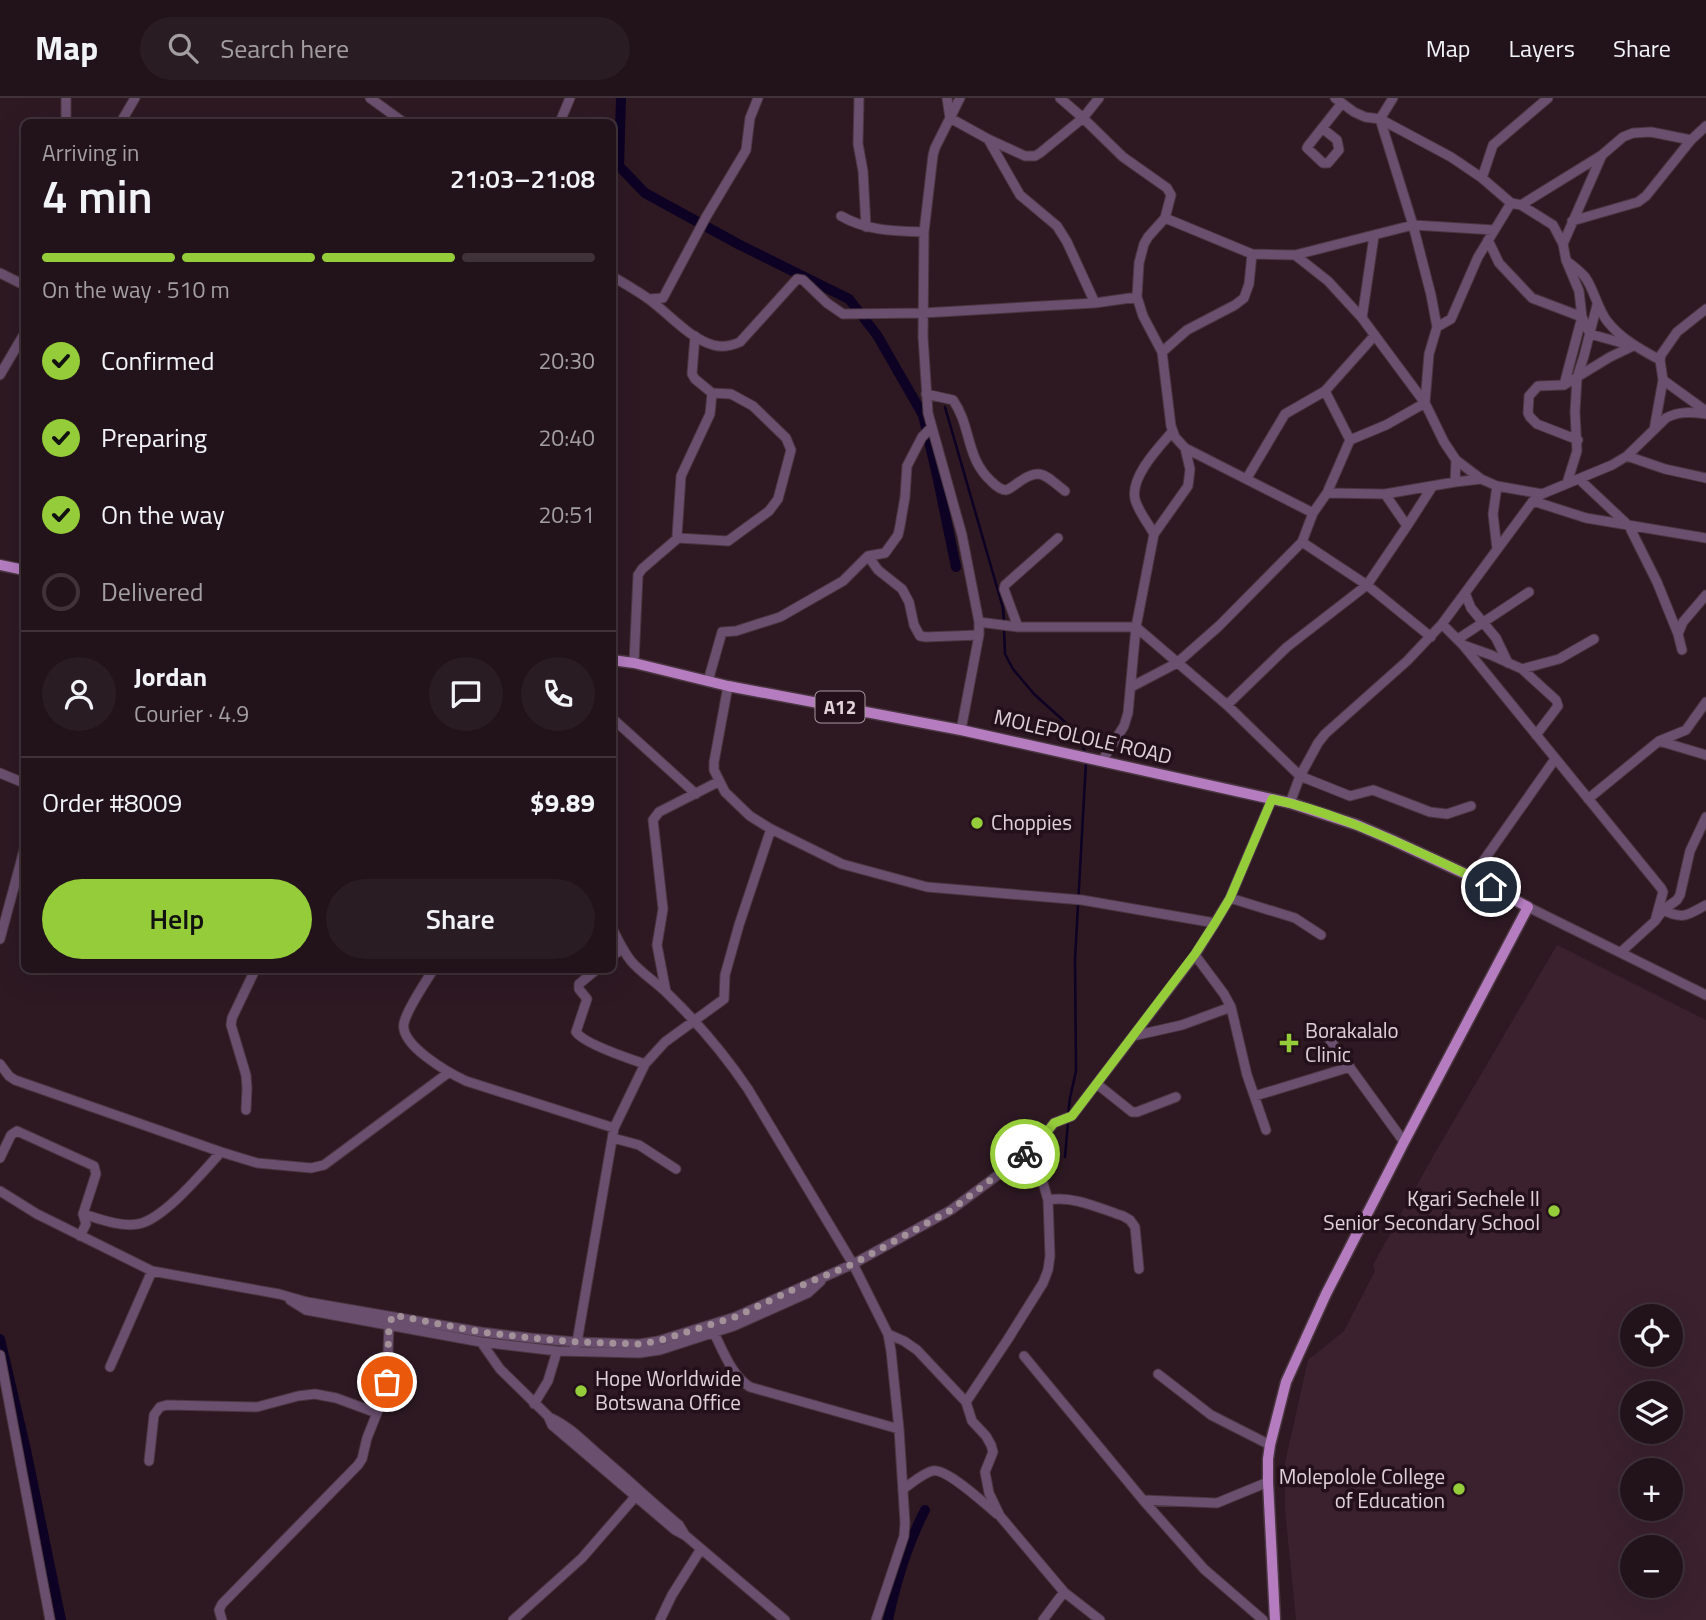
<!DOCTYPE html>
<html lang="en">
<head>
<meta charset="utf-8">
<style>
	:root { --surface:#22131a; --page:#2a1c23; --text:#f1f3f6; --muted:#a29ea2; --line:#3f3239; --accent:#95cc3a }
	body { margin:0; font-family:"Titillium Web",sans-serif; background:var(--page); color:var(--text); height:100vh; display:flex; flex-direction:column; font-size:26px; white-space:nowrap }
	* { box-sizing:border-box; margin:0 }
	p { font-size:23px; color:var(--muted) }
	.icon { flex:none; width:38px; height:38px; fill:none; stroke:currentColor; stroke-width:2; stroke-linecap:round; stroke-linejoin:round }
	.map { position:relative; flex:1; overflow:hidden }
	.panel { position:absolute; left:21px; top:21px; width:595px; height:854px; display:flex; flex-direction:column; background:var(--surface); border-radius:10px; box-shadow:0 7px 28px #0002,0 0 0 2px var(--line) }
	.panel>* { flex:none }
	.fabs { position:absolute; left:1620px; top:1206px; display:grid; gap:14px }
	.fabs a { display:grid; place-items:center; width:63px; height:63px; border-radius:50%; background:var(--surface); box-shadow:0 7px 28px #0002,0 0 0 2px var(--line); font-size:35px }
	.pin { position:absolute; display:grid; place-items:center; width:60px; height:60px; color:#fff; margin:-30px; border:4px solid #fff; border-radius:50%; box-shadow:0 2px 7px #0007 }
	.courier { position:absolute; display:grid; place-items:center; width:70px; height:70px; margin:-35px; border:5px solid #95cc3a; border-radius:50%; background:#fff; color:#222; box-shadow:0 2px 9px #0007 }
	.overview em { font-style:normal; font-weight:600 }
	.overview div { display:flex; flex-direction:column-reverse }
	.overview { display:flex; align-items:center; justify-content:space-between; height:119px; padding:0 21px }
	h1 { font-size:46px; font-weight:600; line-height:52px }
	.bar { display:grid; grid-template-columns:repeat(4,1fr); gap:10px 7px; align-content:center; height:84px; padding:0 21px }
	.bar i { height:9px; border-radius:5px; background:var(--line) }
	.bar .active { background:var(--accent) }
	.bar p { grid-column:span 4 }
	.line { display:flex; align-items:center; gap:18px; padding:0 21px; border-top:2px solid var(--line) }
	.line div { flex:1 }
	.round { display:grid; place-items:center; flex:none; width:74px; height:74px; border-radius:37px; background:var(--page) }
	ol { padding:0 21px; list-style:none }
	li { display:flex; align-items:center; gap:21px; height:77px }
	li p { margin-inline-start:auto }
	li .icon { padding:7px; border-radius:50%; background:var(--accent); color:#111; stroke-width:4 }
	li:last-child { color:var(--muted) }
	li i { width:38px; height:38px; border:4px solid var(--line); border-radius:50% }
	.button { display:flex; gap:14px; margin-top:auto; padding:14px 21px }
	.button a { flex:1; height:80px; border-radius:42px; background:var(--accent); color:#111; font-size:28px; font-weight:600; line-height:80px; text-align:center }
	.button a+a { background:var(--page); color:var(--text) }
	header { display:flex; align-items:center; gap:42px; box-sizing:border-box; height:98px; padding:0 35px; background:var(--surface); border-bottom:2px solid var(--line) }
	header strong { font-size:33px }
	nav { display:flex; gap:38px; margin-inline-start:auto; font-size:24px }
	.search { width:490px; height:63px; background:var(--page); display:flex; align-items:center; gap:18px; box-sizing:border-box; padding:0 24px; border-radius:38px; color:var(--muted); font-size:26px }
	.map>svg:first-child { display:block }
	.built { fill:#3b212e; fill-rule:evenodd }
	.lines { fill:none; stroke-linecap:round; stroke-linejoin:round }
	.stream { stroke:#0d0124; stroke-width:2.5 }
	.canal { stroke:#0d0124; stroke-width:10 }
	.minor-casing { stroke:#4a3640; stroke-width:11 }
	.major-casing { stroke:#4a3640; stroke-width:13 }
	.minor { stroke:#6a4f6f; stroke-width:9 }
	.major { stroke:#b57dc0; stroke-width:10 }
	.done { stroke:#a29198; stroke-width:7; stroke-dasharray:0 12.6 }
	.route { stroke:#95cc3a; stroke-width:9 }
	.poi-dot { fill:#95cc3a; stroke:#23101a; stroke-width:2.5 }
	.labels { text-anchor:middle; stroke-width:7; stroke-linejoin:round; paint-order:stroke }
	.shield { fill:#23101a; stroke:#a7979e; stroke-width:2 }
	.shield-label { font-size:19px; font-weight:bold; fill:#e0d1d7 }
	.street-label { font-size:21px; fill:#e0d1d7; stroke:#23101a }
	.poi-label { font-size:21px; fill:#e0d1d7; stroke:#23101a; text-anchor:start }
</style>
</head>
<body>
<header>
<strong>Map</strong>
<div class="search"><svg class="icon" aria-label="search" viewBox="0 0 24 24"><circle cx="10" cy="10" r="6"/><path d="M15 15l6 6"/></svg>Search here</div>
<nav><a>Map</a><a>Layers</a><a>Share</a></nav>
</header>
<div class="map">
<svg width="1706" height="1522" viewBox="0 0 1706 1522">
	<rect width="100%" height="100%" fill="#2e1923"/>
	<path class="built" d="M1557,847L1706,922V1522H1296L1285,1412V1365L1308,1262L1344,1233L1375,1173L1373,1167L1432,1060ZM1633,1218H1671V1256H1633ZM1633,1295H1671V1334H1633ZM1633,1372H1671V1410H1633ZM1633,1449H1671V1488H1633Z"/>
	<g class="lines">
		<path class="stream" d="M945,309L1003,510L1004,524
			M1004,531L1005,556L1013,571L1034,596L1076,634L1085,654
			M1068,1017L1070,1000L1076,973L1075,861L1086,664
			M1065,1059L1068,1024"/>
		<path class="canal" d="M621,0L619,68L645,95L738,146L849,201L877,237L923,317L938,382L956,469
			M0,1241L26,1352L61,1522
			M888,1522C896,1484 907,1447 925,1412"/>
		<defs>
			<path id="minor" d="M66,0V24
				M370,0L403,24
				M859,0L858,46L863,73L866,129
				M947,0L950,20L988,41L1025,58H1035L1040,55L1083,20L1099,0
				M960,0L935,50L933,57L924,134L923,239L928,315L962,437L979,524V537L961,632
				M1060,0L1083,20L1123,59L1167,90L1171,97L1165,120L1148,139L1144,146L1139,165L1137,199L1143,218L1162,254L1171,328L1175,339L1185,350L1190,371L1189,380L1188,388L1154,436L1136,529L1128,615L1124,628L1102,663
				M1335,0L1354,14L1365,19L1380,21L1451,59L1482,80L1511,105L1521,107L1553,127L1563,146
				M1380,21L1413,127L1431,197L1437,229
				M1380,21L1393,0
				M121,24L135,0
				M560,24L570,0
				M1322,30L1337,42L1339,52L1328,65H1323L1307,50L1308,48L1342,5
				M988,41L1020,97L1057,128L1067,144L1095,205
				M1482,80L1493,47L1548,0
				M1511,105L1478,159L1451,221L1437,229L1429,256L1425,305L1444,344L1456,362L1481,381L1497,388L1542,396
				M1521,107L1602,57L1623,39L1633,35L1651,34L1691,42
				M841,118C867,133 894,133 924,134
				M1165,120L1252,156L1295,157L1413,127L1494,132
				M1572,123L1638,104L1646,98L1691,42L1706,28
				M1488,142L1499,165L1532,200L1582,219L1590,236L1633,248
				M1568,164C1573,168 1580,173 1585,179C1594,191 1597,210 1607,223C1621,241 1640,251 1660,262
				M0,175L24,187
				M612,178C625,186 638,193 650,202C670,217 689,240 713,247C723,250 731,248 740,244L797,181L803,182L827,205L843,216L923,215L1095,205L1137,199
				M649,201L663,200L706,119L742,59L746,52L750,20L758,0
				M1362,220L1374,138
				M1162,254L1187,232L1235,207L1244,200L1249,186L1252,156
				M0,277L24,236
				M1663,282L1706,313
				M1564,287L1582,219L1579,193L1566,162L1563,146L1602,57
				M926,296L953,302C972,329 965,360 992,384C995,387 1001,392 1006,392C1010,391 1016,386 1019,384C1042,368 1046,379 1065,393
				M1654,332L1663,282L1660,262L1661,257L1677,234L1706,211
				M1350,342L1325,293L1375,237
				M1578,342L1537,326L1530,319L1528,315L1529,298L1538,288L1564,287L1610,259L1633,248
				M1185,350L1313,415
				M1627,358L1665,371L1706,380
				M1247,380L1285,316L1325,293
				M1579,381L1629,428L1657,484L1678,536L1682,552
				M1455,384L1456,362
				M1567,385L1577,353L1575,314L1577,280L1584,258L1597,207
				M1327,395L1385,396L1455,384L1481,381
				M1533,403L1586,420L1706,440
				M1407,428L1432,389
				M1154,436C1148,425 1138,413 1135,401C1130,379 1159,349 1172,334
				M678,440L728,443L769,413L778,401L791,352L786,340L753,308L731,296L712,295
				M1302,444L1367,487L1431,539
				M1497,451L1493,416L1497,388
				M868,458L878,472L902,491L909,504L914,527L920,538L926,539L979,537
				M1465,495L1471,510L1496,540L1508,565
				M979,524L1018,529H1136L1227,607L1300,678L1350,698L1373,692L1430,714L1447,716L1471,708
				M1442,526L1463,547L1491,557L1522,571L1556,602L1558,608L1536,637
				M1018,529L1004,491L1005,487L1058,440
				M1678,536L1683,524L1706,497
				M1458,541L1529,494
				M1463,547L1661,790L1663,794L1655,823
				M634,565L638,477L642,471L678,440L677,438L681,378L710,316L712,295L695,281L692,276L695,238
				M1522,571L1559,561L1594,541
				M708,583L722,534L736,533L780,519L843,483L868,458L885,455L898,437L900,428L905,399L907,368L922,339L932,329
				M728,588L714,664V672L725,694L750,718L771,731L842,766L927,789L1082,802L1215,825
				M1131,589L1177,565L1219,528L1302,444L1313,415L1327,395L1350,342L1386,327L1425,305L1362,220L1328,183L1295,157
				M1227,607L1287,549L1367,487L1407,428L1385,396
				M612,620L696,696
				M1659,643L1706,657
				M0,675L24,685
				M1588,701L1659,643L1686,632L1706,604
				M1290,705L1300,678L1318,645L1325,636L1407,563L1442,526L1533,403L1542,396L1612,367L1627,358L1666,320C1679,313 1691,314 1706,316
				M1472,779L1555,661
				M1230,800L1295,820L1321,837
				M1528,809L1706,897
				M1663,812L1677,802L1680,797L1690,753L1706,719
				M612,830C618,842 623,853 631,863C641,875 656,884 668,896C697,924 725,957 748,991L853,1166L888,1236L891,1253L899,1331L905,1425L904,1438L876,1522
				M0,841L24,752
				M1621,854L1655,823L1663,812C1684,822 1687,817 1706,807
				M1195,857L1224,896L1231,909L1247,977L1266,1032
				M612,858L622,851
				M433,872C425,885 407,911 404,925C399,947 449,975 466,983L614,1030
				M596,872L579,886V891L587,901L576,934C584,946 630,961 645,966
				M666,894L657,847L663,811L653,722L659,714L718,684
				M1322,931L1404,1044
				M1133,938L1182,927L1231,909
				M0,966L9,978L15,982L221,1054
				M1097,986L1132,1014H1137L1176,999
				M1255,998L1350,969
				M246,1012L247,990L246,977L231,927L232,920L255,872
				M613,1040L639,1047L676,1071
				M0,1060L11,1037L17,1033L94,1068L96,1076L83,1116
				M0,1093L37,1116L152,1173L279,1196L307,1204L481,1234L531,1240L577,1244L639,1246L658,1243L735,1219L853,1166L951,1112L1033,1051L1054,1025L1072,1018L1195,857L1215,825L1230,800L1272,701
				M1048,1102C1072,1097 1099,1110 1123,1118L1130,1122L1135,1129L1139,1171
				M80,1138L86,1126L83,1116C100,1121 120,1129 138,1126C163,1122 203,1074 221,1054L257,1065L311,1070L324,1067L448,975
				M290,1202L306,1212L481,1244L557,1253L639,1255L660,1252L734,1228L808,1195L821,1183
				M713,1231L714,1235C723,1253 732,1278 750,1289L899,1331
				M888,1236L904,1243L917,1252L966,1304L972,1323L986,1338L991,1347L993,1354L985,1374L989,1395L1000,1418L1064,1494L1100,1522
				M481,1244L500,1271L548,1318L552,1327L675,1432L686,1438L785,1522
				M573,1253L577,1244L614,1030L645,966L665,944L724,901L725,877L739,827L771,731
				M0,1257L50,1522
				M1024,1258L1143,1402L1204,1471L1263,1522
				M110,1269L152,1173
				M1158,1276L1211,1317L1270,1347
				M966,1304L1008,1241L1043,1185L1048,1172L1050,1158L1048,1102L1033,1051
				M534,1306L548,1283L557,1253
				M551,1320C569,1328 584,1344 599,1357C626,1380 652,1404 679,1427L685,1437
				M149,1363L154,1317L160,1309L167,1307L257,1309L298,1298L315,1296L336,1300L377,1315L387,1284L389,1227L391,1222
				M903,1391C912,1385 922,1376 932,1373C946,1369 986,1407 997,1416
				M1143,1402L1217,1405L1268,1384
				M222,1522L219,1512L222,1506L358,1367L362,1361L367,1340L377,1315
				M513,1522L582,1460L635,1399
				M660,1522L672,1497L701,1451
				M1043,1522L1064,1494"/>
			<path id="major" d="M0,467L24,472
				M612,562L634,565L728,588L961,632L1290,705L1357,727L1392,742L1472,779L1528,809L1404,1044L1326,1196L1286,1284L1270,1347L1268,1361V1384L1275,1522"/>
		</defs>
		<use href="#minor" class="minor-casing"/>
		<use href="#major" class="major-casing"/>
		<use href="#minor" class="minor"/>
		<use href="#major" class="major"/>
	</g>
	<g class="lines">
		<path class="done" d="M387,1284L389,1227L393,1217L481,1234L531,1240L577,1244L639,1246L658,1243L735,1219L805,1186L853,1166L951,1112L1025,1056"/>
		<path class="route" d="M1025,1056L1033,1051L1054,1025L1072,1018L1195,856L1215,825L1230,800L1272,701C1324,712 1373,733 1421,755C1445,766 1468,776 1491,789"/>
	</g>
	<g class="poi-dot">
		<circle cx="977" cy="725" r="7"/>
		<path d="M1285.5 934.5h7v7h7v7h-7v7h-7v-7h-7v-7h7z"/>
		<circle cx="1554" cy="1113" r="7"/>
		<circle cx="581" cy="1293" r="7"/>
		<circle cx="1459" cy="1391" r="7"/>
	</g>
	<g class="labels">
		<rect class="shield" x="815.5" y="593.5" width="49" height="31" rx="5"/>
		<g class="shield-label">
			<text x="840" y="616">A12</text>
		</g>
		<g class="street-label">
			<text transform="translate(1083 639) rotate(13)" y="7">MOLEPOLOLE ROAD</text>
		</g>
		<g class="poi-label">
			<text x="991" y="732">Choppies</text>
			<text x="1305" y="940">Borakalalo<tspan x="1305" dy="24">Clinic</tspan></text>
			<text x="1540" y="1108" text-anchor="end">Kgari Sechele II<tspan x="1540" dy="24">Senior Secondary School</tspan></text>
			<text x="595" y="1288">Hope Worldwide<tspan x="595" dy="24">Botswana Office</tspan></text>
			<text x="1445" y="1386" text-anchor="end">Molepolole College<tspan x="1445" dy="24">of Education</tspan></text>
		</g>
	</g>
</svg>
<div class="fabs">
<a><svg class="icon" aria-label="locate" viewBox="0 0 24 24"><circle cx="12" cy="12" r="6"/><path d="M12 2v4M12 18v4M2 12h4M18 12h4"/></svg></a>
<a><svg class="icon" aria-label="layers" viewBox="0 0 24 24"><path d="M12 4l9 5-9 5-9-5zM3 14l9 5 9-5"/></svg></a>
<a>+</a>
<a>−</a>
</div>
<div class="pin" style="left:387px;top:1284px;background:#ea580c"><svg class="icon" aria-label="bag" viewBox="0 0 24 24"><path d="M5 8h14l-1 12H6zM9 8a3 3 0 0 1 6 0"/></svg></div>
<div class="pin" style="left:1491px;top:789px;background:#1f2937"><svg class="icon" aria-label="home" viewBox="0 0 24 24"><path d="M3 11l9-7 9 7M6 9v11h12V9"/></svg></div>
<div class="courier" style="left:1025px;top:1056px"><svg class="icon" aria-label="bike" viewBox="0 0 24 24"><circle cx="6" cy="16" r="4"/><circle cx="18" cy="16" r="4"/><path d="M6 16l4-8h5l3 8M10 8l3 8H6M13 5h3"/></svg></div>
<section class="panel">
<div class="overview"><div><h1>4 min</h1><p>Arriving in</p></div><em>21:03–21:08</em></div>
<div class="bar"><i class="active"></i><i class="active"></i><i class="active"></i><i></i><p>On the way · 510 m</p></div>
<ol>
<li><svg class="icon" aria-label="check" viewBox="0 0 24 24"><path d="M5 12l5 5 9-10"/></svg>Confirmed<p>20:30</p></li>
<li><svg class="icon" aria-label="check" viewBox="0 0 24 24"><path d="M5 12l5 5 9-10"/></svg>Preparing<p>20:40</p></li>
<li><svg class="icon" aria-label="check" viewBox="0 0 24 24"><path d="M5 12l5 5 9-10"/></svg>On the way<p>20:51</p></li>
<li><i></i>Delivered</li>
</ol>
<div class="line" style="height:126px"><a class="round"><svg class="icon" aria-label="person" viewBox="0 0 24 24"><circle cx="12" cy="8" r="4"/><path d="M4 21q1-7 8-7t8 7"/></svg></a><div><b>Jordan</b><p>Courier · 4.9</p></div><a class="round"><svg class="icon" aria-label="chat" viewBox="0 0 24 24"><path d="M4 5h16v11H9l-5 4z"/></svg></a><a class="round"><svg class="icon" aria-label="phone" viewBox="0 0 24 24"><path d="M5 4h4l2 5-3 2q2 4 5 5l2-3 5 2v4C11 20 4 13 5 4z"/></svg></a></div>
<div class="line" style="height:91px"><div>Order #8009</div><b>$9.89</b></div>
<div class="button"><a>Help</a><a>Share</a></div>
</section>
</div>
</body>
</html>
